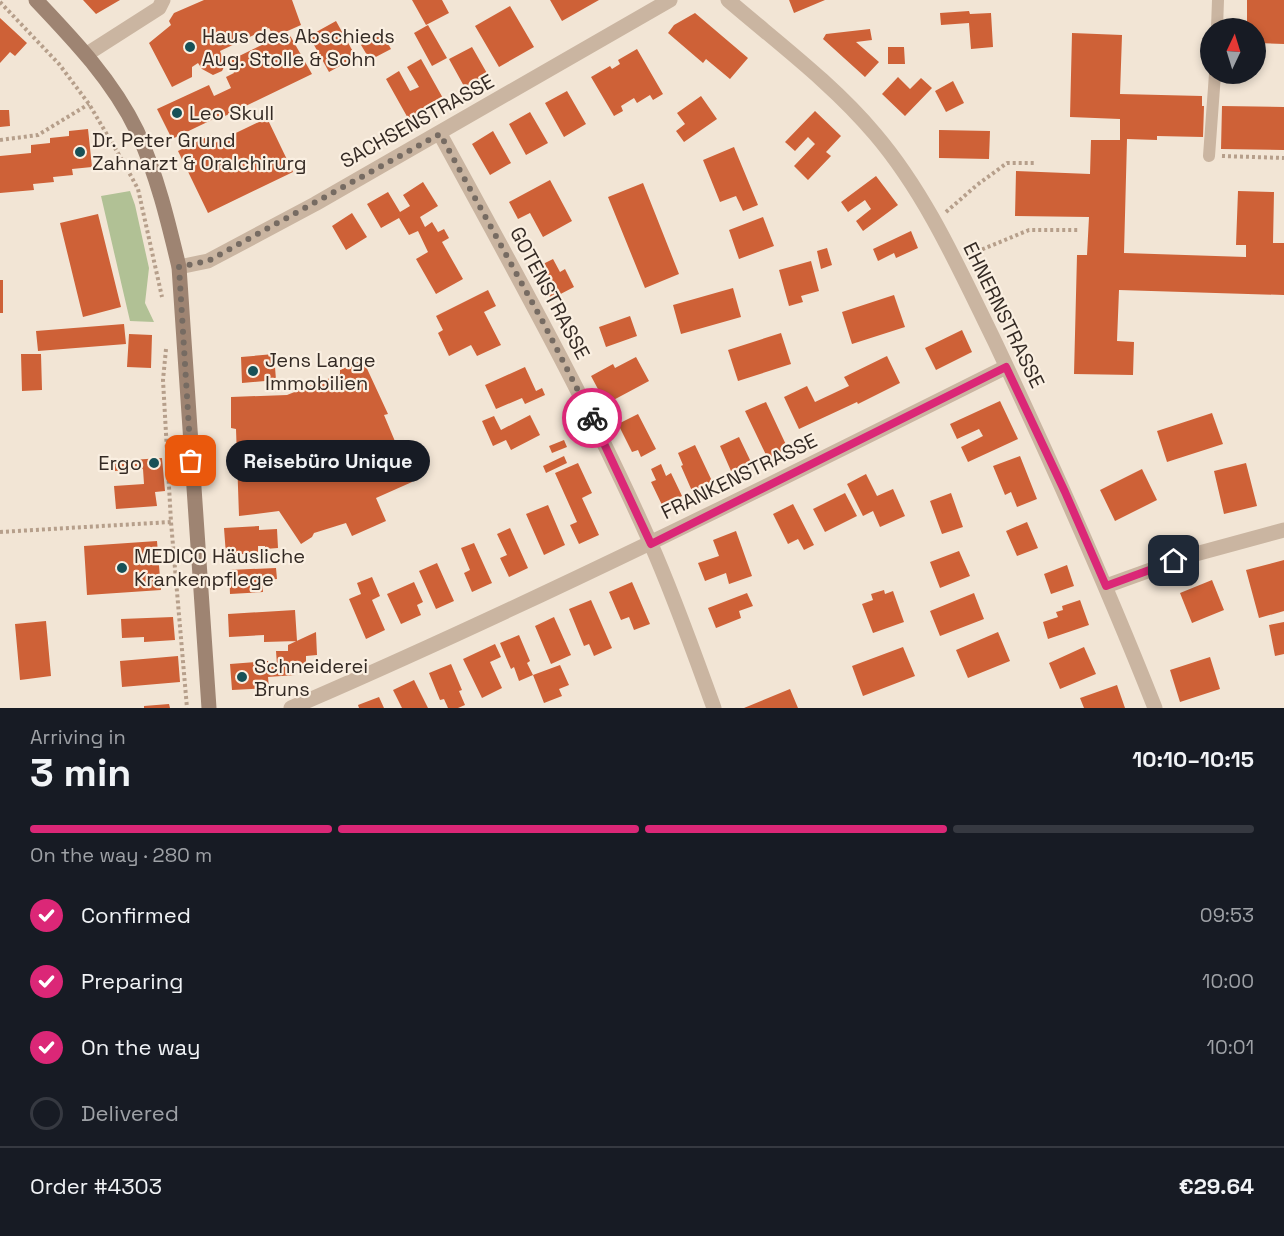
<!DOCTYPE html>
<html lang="en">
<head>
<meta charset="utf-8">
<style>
	:root { --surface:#171b24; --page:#242831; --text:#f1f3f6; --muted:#9ea1a6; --line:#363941; --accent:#db2777 }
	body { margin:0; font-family:"Space Grotesk",sans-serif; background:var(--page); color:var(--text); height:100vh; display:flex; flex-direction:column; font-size:22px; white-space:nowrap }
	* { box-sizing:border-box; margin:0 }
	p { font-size:20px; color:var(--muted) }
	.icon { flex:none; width:33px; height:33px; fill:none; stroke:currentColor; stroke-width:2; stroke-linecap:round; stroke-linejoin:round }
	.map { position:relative; height:708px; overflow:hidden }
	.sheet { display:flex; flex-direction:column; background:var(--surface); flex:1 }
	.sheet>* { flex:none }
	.needle { width:39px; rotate:4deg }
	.tools { position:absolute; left:1200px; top:18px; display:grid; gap:12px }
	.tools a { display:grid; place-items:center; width:66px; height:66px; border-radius:50%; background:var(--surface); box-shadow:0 3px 9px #0003; font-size:30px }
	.pin { position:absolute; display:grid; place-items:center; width:51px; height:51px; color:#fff; margin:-26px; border-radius:12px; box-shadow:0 3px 9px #0006 }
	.courier { position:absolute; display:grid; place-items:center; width:60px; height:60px; margin:-30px; border:4px solid #db2777; border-radius:50%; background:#fff; color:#222; box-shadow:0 2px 8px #0007 }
	.bubble { position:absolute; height:42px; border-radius:21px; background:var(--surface); box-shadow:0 3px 9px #0003; font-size:20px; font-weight:800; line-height:42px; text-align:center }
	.headline em { font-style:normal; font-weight:800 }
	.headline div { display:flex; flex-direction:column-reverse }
	.headline { display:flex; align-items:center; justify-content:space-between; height:102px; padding:0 30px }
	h1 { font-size:39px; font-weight:800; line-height:45px }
	.bar { display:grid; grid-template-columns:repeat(4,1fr); gap:9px 6px; align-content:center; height:72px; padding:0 30px }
	.bar i { height:8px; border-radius:4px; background:var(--line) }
	.bar .current { background:var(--accent) }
	.bar p { grid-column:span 4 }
	.line { display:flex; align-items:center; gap:15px; padding:0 30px; border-top:2px solid var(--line) }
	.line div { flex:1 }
	ol { padding:0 30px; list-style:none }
	li { display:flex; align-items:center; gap:18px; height:66px }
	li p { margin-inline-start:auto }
	li .icon { padding:6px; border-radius:50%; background:var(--accent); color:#fff; stroke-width:4 }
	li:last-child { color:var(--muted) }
	li i { width:33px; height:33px; border:3px solid var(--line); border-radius:50% }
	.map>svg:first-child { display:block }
	.green { fill:#b1c195 }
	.building { fill:#ce6137 }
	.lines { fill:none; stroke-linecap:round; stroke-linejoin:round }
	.path { stroke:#b69f8b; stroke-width:4; stroke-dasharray:3 3; stroke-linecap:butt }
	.lane { stroke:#cab5a1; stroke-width:12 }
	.street { stroke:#cab5a1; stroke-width:15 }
	.secondary { stroke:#9e8472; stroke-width:15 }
	.done { stroke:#766b62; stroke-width:6; stroke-dasharray:0 10.8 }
	.route { stroke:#db2777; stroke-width:8 }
	.poi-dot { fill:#185157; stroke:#faefe1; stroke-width:2 }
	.labels { text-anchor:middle; stroke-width:4.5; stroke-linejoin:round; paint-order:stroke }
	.poi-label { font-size:20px; fill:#342a24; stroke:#faefe1; text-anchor:start }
	.street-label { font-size:20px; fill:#342a24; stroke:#faefe1 }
</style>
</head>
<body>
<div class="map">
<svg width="1284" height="708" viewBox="0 0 1284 708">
	<rect width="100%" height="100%" fill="#f2e5d5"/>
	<path class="green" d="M130,191L135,205L149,268L145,303L154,322L130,321L101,196Z"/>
	<path class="building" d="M83,0H120L96,14Z
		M204,0H292L301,25L274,37L269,28L220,51L225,65L222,71L213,75L202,69L198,63L192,67V77L172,87L149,43L171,25L169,21L174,13Z
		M412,0H442L449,13L426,25Z
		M550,0H599L562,21Z
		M789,0H825L794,13Z
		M1247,0H1284V44L1256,43V28H1247Z
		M510,6L534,47L499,67L475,26Z
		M969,11L970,14L991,13L993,47L971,49L969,23L941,25L940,13Z
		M695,13L748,58L730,79L706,59L703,63L668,33L674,25Z
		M0,18L27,43L15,56L10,52L0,63Z
		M336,21L356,57L329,72L309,36Z
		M428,25L447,58L432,66L414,33Z
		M870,29L872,40L856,42L879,62L865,77L823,39L826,34Z
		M288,32L312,74L225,116L224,114L172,139L157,109L209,85L214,96L231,88L226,77L234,73L229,61Z
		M382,33L391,49L370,60L361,45Z
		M1072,33L1122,35L1120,94L1202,96V106H1204L1203,137L1157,136V140L1127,139L1124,253L1246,257V245H1236L1238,191L1274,192L1273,243H1284V295L1119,290L1117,341L1134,342L1133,375L1074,374L1077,255H1087L1089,217L1015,216L1016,171L1090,174L1091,140H1120V119L1070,117Z
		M472,47L488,75L465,88L449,59Z
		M888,47H904L905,64H888Z
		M637,49L663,94L653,100L650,95L637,103L634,98L621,106L623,111L614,116L591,77L610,66L612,69L620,64L618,60Z
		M421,59L444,100L409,120L386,79L399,71L410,91L419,87L407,67Z
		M898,77L910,89L921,78L932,88L905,116L882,94Z
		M953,81L964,103L946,112L935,91Z
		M567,91L586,124L564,137L545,103Z
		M701,96L717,119L684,142L676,131L685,124L677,113Z
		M1222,106L1284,107V150L1221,149Z
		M0,110H9L10,126L0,127Z
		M815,111L841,136L826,152L831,156L808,180L794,166L815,144L808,137L795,151L785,142Z
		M530,112L548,143L526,155L509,124Z
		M267,118L293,172L208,213L178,151L211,135L215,143Z
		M88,129L92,167L72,169L73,175L53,177L54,182L33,184L34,190L0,193V156L31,153V145L50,143V138L69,136V131Z
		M939,130L990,131L989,159L939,158Z
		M493,131L511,163L490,175L472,144Z
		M734,147L758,205L743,211L736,196L720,202L703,160Z
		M876,176L898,205L863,231L856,221L871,209L865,200L848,212L841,202Z
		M550,180L572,221L543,237L530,213L518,219L509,202Z
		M423,182L438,206L420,217L425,227L432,222L438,232L444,229L449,238L442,242L463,279L436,294L416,259L428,252L418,231L409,235L399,218L381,228L367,204L388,192L400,212L410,206L403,195Z
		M643,183L679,274L645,288L608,197Z
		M352,213L367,237L346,250L332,226Z
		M98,214L121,307L83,317L60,223Z
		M763,217L774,246L739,259L729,230Z
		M911,231L918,248L896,258L894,253L878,261L873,249Z
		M827,248L832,265L821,269L817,251Z
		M553,259L560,272L565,269L574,287L551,299L535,268Z
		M811,261L819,291L801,296L803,302L789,306L779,270Z
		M0,280H3V313H0Z
		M733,288L741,317L681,334L673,305Z
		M488,290L496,306L484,312L501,345L477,356L471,345L449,356L438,333L443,330L436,316Z
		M894,295L905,327L852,344L842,312Z
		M630,316L637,336L606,347L599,327Z
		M124,324L126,344L38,351L36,331Z
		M962,330L972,352L936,370L925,348Z
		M781,333L791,364L738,381L728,350Z
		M129,334L152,335L151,368L127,367Z
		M21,354H41L42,390L22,391Z
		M274,354L276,380L242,383L241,357Z
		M887,356L900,383L858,404L857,402L799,429L784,397L807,386L815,402L849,386L844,377Z
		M636,357L649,381L606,404L591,376L613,364L615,368Z
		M363,360L388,414L384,415L412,482L376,498L386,521L352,536L346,523L314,533L312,537L301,544L279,511L239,516L236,429L231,428V397L287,395L340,374V370Z
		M525,367L536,391L542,388L545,395L525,404L522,398L496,409L485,385Z
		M1000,401L1018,439L968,462L961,447L983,436L979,429L957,439L950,424Z
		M766,402L788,449L768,459L745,411Z
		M1212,413L1223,444L1167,462L1157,431Z
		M638,414L656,449L641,457L638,450L632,452L618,424Z
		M530,415L540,435L511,450L506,440L493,446L482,421L494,416L501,430Z
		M739,437L751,462L731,471L720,446Z
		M564,440L567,447L552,453L549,446Z
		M695,445L712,481L692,491L681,466L683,465L678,453Z
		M564,456L567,463L546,473L543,466Z
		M1020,456L1037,499L1017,507L1011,492L1005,495L993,466Z
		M162,458L165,491L155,492L157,506L116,509L114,486L144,484L143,469L115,471V461Z
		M578,463L592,493L582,498L599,535L579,544L570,525L577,522L555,473Z
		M1246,463L1257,506L1224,514L1214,471Z
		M661,464L666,476L671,473L682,496L662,505L651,482L656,480L651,469Z
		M1142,469L1157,500L1115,521L1100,490Z
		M866,474L877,496L893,489L905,516L880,527L873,511L863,516L847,484Z
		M845,493L857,516L825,532L813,509Z
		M951,493L963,527L942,534L930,501Z
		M793,504L814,545L804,550L798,539L788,544L773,514Z
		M548,505L565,545L544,555L526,514Z
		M1027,522L1038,548L1017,556L1006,531Z
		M259,526V530L277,529L278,548L265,549V546H258V553L226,555L224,528Z
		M510,528L528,568L509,577L500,558L507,555L497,534Z
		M736,531L752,576L729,584L726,573L705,581L698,563L719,556L713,540Z
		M157,541L161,590L87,595L84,546Z
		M474,543L492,583L472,592L464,573L470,570L461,548Z
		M959,551L970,576L940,588L930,562Z
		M1284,560V611L1259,618L1246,570Z
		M437,563L454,601L436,609L419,571Z
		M1067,565L1074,586L1051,594L1044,574Z
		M276,568L277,579L262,580L263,592L230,594L229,570Z
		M372,577L380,596L372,600L385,630L366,639L349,599L361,594L357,583Z
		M1212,580L1224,610L1192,623L1180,593Z
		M414,582L423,602L417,605L421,615L401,624L387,594Z
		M632,582L650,624L634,630L629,617L621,620L609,592Z
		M884,590L885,594L893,591L904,622L873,633L862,604L873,600L871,594Z
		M747,593L753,606L739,611L741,618L716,628L708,608Z
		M974,593L984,619L940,636L930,611Z
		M591,600L612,648L594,656L589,644L584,646L569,609Z
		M1080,600L1089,625L1048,639L1043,622L1058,617L1056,612L1063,610L1062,606Z
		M295,610L297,641L264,642V635L229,637L228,614Z
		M173,617L175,640L144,642V637L122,638L121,619Z
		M554,617L571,655L551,664L535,626Z
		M46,621L51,676L20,680L15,624Z
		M1284,622V654L1275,656L1269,625Z
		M316,632L317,655L306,656V664H294L295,675L268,677L269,688L232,690L230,664L268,661L269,666L277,665L276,651H288V645Z
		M998,632L1010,661L968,678L956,650Z
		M519,635L530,661L527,663L533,675L560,665L569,685L559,689L562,696L544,703L533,675L519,681L514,667L511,669L500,643Z
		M495,644L501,657L490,662L502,688L482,698L463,659Z
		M903,647L915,676L863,696L852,666Z
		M1084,647L1096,674L1060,689L1049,663Z
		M178,656L180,682L122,687L120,661Z
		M1210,657L1220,689L1180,702L1170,670Z
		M451,664L462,690L459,691L465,705L458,708H448L444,699L440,700L429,673Z
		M414,680L428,708H402L393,690Z
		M1117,685L1125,708H1084L1080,698Z
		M790,689L798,708H744Z
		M379,697L384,708H359L358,705Z
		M169,704L170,708H144V706Z"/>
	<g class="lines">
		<path class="path" d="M0,2L59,64L89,104L125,165L138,189L162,297
			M0,140L38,135L89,104
			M1222,156L1284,158
			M946,212L977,185L1007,163H1035
			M971,254L1029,230H1079
			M166,349L163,380L171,522L187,708
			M0,532L171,522"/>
		<path class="lane" d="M1217,28L1218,0
			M1209,156L1215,74"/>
		<path class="street" d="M728,0C778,43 833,84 875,134C927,195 960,271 995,342C1052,463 1106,584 1155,708
			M87,54L159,8L163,0
			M440,134C513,268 588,402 650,542C674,596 694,653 714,708
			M179,267L208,261L315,204L670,0
			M1106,586L1192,555L1284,530
			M291,708C534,603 770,485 1006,367"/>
		<path class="secondary" d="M36,0C74,40 113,81 137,131C157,175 168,221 179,267L209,708"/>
	</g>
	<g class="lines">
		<path class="done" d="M191,461L179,267L208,261L440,134L544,324L592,418"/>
		<path class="route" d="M592,418L651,544L1006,367L1065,492L1106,586L1174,561"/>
	</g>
	<g class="poi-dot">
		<circle cx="190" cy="47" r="6"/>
		<circle cx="177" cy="113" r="6"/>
		<circle cx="80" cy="152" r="6"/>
		<circle cx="253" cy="371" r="6"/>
		<circle cx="154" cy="463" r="6"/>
		<circle cx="122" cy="568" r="6"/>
		<circle cx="242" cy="677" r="6"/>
	</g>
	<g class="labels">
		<g class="poi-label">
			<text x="202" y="43">Haus des Abschieds<tspan x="202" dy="23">Aug. Stolle &amp; Sohn</tspan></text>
			<text x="189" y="120">Leo Skull</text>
			<text x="92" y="147">Dr. Peter Grund<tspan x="92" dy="23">Zahnarzt &amp; Oralchirurg</tspan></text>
			<text x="265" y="367">Jens Lange<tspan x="265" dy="23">Immobilien</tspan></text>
			<text x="142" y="470" text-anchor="end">Ergo</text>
			<text x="134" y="563">MEDICO Häusliche<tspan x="134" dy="23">Krankenpflege</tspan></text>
			<text x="254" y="673">Schneiderei<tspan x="254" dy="23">Bruns</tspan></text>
		</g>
		<g class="street-label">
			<text transform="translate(417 121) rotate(-29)" y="7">SACHSENSTRASSE</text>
			<text transform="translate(550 293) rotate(62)" y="7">GOTENSTRASSE</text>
			<text transform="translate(1004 315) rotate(64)" y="7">EHNERNSTRASSE</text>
			<text transform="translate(739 476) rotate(-26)" y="7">FRANKENSTRASSE</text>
		</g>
	</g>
</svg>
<div class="tools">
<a><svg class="needle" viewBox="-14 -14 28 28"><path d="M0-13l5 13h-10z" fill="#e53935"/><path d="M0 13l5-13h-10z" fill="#9ea1a6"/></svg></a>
</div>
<div class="pin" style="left:191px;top:461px;background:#ea580c"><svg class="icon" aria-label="bag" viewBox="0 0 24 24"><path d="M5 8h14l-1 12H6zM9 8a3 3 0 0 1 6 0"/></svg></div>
<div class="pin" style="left:1174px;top:561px;background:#1f2937"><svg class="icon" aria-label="home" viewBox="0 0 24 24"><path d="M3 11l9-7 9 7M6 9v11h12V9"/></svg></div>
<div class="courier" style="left:592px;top:418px"><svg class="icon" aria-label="bike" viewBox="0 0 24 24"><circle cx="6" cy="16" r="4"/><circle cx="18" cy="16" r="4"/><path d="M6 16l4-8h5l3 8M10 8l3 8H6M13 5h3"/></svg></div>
<div class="bubble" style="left:226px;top:440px;width:204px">Reisebüro Unique</div>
</div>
<section class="sheet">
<div class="headline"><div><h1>3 min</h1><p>Arriving in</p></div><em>10:10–10:15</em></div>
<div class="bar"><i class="current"></i><i class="current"></i><i class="current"></i><i></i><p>On the way · 280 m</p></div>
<ol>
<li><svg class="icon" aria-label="check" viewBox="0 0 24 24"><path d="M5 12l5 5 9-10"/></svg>Confirmed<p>09:53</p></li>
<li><svg class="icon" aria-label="check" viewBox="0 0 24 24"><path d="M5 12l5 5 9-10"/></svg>Preparing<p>10:00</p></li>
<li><svg class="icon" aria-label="check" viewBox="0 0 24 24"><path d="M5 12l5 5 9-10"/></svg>On the way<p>10:01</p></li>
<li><i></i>Delivered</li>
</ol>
<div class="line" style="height:78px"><div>Order #4303</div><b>€29.64</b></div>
</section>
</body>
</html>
